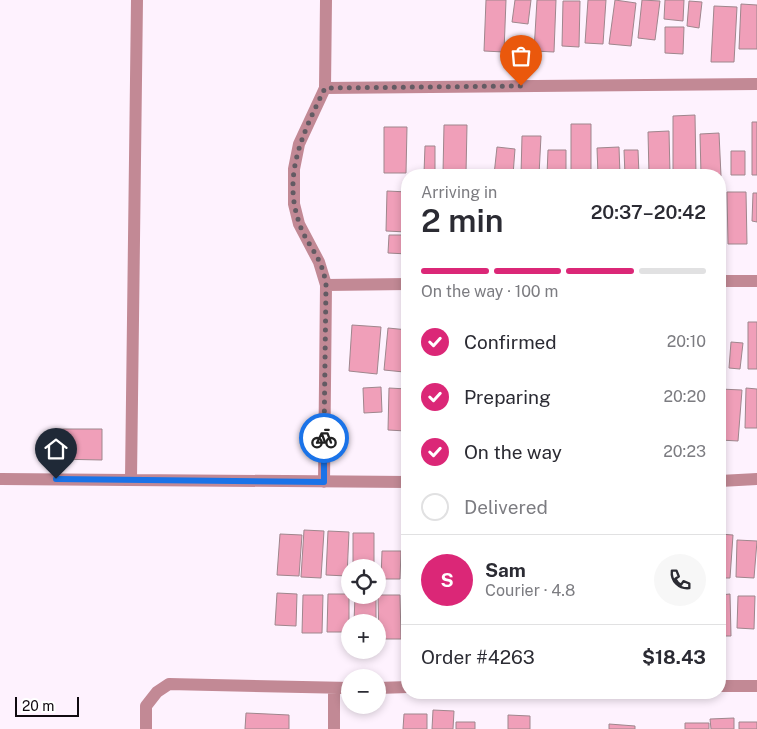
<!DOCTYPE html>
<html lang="en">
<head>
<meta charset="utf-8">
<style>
	:root { --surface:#fff; --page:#f7f7f7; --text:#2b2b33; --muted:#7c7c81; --line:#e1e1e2; --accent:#db2777 }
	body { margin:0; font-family:"Public Sans",sans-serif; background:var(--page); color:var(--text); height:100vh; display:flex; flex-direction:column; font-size:19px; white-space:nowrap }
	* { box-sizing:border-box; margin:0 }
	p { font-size:16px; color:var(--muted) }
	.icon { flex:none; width:28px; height:28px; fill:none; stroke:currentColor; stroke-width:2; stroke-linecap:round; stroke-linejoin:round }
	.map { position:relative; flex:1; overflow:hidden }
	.details { position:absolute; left:401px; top:169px; width:325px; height:530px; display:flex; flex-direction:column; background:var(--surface); border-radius:20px; box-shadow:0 2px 8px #0003 }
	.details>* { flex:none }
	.controls { position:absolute; left:341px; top:559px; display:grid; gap:10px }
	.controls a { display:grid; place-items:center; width:45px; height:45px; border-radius:50%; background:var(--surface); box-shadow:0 2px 8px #0003; font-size:25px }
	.scale { position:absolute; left:15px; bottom:12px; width:64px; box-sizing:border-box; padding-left:5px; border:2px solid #100a10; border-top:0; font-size:14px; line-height:18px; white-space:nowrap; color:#100a10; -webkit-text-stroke:4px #fff; paint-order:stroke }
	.pin { position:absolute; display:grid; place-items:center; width:42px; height:42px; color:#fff; margin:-51px -21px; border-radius:50% 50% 50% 0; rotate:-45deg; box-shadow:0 0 5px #0007 }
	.pin .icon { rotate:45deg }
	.courier { position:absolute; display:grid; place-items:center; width:50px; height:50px; margin:-25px; border:4px solid #1a73e8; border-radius:50%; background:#fff; color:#222; box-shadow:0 1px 6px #0007 }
	.head em { font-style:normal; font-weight:600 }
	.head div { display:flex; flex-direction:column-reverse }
	.head { display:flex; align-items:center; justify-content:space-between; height:85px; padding:0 20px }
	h1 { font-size:32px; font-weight:600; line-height:38px }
	.bar { display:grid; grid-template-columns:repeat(4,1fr); gap:8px 5px; align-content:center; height:60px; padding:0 20px }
	.bar i { height:6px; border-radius:4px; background:var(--line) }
	.bar .on { background:var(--accent) }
	.bar p { grid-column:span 4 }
	.line { display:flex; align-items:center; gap:12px; padding:0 20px; border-top:1px solid var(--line) }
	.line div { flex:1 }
	.round { display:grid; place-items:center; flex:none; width:52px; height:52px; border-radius:26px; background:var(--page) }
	ol { padding:0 20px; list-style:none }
	li { display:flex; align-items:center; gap:15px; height:55px }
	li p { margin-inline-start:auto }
	li .icon { padding:5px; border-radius:50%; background:var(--accent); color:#fff; stroke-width:4 }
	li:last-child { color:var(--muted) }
	li i { width:28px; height:28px; border:2px solid var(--line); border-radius:50% }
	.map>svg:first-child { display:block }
	.building { fill:#f09fb9; stroke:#9f868d }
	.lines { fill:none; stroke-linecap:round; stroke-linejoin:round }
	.street { stroke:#c28995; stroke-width:12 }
	.done { stroke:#635b63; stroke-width:5; stroke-dasharray:0 9 }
	.route { stroke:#1a73e8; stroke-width:6 }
</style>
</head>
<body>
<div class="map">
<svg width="757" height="729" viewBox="0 0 757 729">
	<rect width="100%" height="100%" fill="#fef2fe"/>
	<path class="building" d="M486,0H506L504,52L484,51Z
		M515,0H531L528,24L512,22Z
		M537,0H556L554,52L534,51Z
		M588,0H606L603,44L585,43Z
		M615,0L636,3L631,46L609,44Z
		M642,0L660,1L655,40L638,38Z
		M665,0H684L683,21L664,19Z
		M563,1H580L579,47L562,46Z
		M689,1L702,2L699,28L687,26Z
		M741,4L757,5V49H739Z
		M714,6L737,7L734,62H711Z
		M665,27H684L683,54L665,53Z
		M695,115L696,175H673V116Z
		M752,122H757V175H752Z
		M571,124H591V175H571Z
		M444,125H467L466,173H443Z
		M384,127H407L406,173H384Z
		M669,131L670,174H649L648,132Z
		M719,133L721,176L701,175L700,134Z
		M522,136H541L539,175H521Z
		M425,146H435V173H424Z
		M497,147L515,149L513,175H494Z
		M619,147L620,175H598L597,148Z
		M548,150H566V175H547Z
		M624,150H638L639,175H625Z
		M731,151H745V175H731Z
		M387,191L408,192L407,232L386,231Z
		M727,192H746L747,244H728Z
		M753,193H757V222L752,221Z
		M720,194H723L722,246H720Z
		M389,235H408V254L388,253Z
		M748,322H757V369H748Z
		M352,325L381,327L377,374L349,371Z
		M388,328L408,330L404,372L384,370Z
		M731,342L743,343L740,369L729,368Z
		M381,387L382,412L364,413L363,388Z
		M389,388L407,389L406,431L388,430Z
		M746,388L757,389V428H745Z
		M720,389L742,390L738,441L720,440Z
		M55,429H102V460L54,459Z
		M304,530L324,531L321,578L301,577Z
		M328,531L349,532L347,576L326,575Z
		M353,533H374V568H353Z
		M280,534L302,535L299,576L277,575Z
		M720,534L733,535L730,578H720Z
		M737,540L757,541L754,578L736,577Z
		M382,551H401L400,579H381Z
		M277,593L297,594L296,626L275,625Z
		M328,594H349V632H327Z
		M730,594L731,636H720V595Z
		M303,595H323L322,633H302Z
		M378,595H400L401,639H379Z
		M403,595H408V635H403Z
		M355,596L376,597V622H354Z
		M738,596H755L754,629L737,628Z
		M353,650H375V655L353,654Z
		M433,710L454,711L453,729H432Z
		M246,713L289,715V729H245Z
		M404,714H427V729H403Z
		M508,715L530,716V729H508Z
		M734,718V729H711L710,719Z
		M456,722H475V729H456Z
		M739,722H757V729H739Z
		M685,723H709V729H685Z
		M609,724L635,726V729H609Z"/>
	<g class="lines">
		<path class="street" d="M325,88L757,84
			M720,281H757
			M326,285L408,284
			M0,479L408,482
			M131,479L137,0
			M720,481L757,479
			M324,482L326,285L319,262L299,224L294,204V169L299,144L325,88L326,0
			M720,686H757
			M334,688V729
			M378,688L408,687
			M146,729V706L157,692L169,684L350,688"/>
	</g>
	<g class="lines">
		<path class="done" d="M324,438L326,285C325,277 323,270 320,263C314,249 303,237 299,222C282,174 304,131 325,88L521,86"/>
		<path class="route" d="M56,479L324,482V438"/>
	</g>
</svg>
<div class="controls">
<a><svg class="icon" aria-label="locate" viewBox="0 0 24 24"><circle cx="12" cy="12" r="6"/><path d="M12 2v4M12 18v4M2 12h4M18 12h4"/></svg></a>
<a>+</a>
<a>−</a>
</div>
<div class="scale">20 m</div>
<div class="pin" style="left:521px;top:86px;background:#ea580c"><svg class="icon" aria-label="bag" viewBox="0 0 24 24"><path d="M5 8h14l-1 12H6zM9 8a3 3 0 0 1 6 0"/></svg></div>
<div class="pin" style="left:56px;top:479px;background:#1f2937"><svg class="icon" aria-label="home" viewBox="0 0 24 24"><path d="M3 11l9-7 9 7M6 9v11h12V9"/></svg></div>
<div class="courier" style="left:324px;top:438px"><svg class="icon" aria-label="bike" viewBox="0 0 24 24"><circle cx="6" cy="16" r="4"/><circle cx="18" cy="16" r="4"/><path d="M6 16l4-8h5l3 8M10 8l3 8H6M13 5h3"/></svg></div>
<section class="details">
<div class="head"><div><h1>2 min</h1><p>Arriving in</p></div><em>20:37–20:42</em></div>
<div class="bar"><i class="on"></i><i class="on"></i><i class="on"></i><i></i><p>On the way · 100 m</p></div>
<ol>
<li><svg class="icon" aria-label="check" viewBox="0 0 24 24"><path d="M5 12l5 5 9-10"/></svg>Confirmed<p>20:10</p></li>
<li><svg class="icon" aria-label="check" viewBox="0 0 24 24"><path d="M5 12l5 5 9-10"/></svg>Preparing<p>20:20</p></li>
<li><svg class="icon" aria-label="check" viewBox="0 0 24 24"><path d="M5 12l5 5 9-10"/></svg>On the way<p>20:23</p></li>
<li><i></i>Delivered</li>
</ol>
<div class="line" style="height:90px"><b class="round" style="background:var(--accent);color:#fff">S</b><div><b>Sam</b><p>Courier · 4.8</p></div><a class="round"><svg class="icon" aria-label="phone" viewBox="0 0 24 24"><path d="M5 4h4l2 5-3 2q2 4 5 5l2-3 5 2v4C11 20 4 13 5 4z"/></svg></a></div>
<div class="line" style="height:65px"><div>Order #4263</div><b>$18.43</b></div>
</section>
</div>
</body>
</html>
